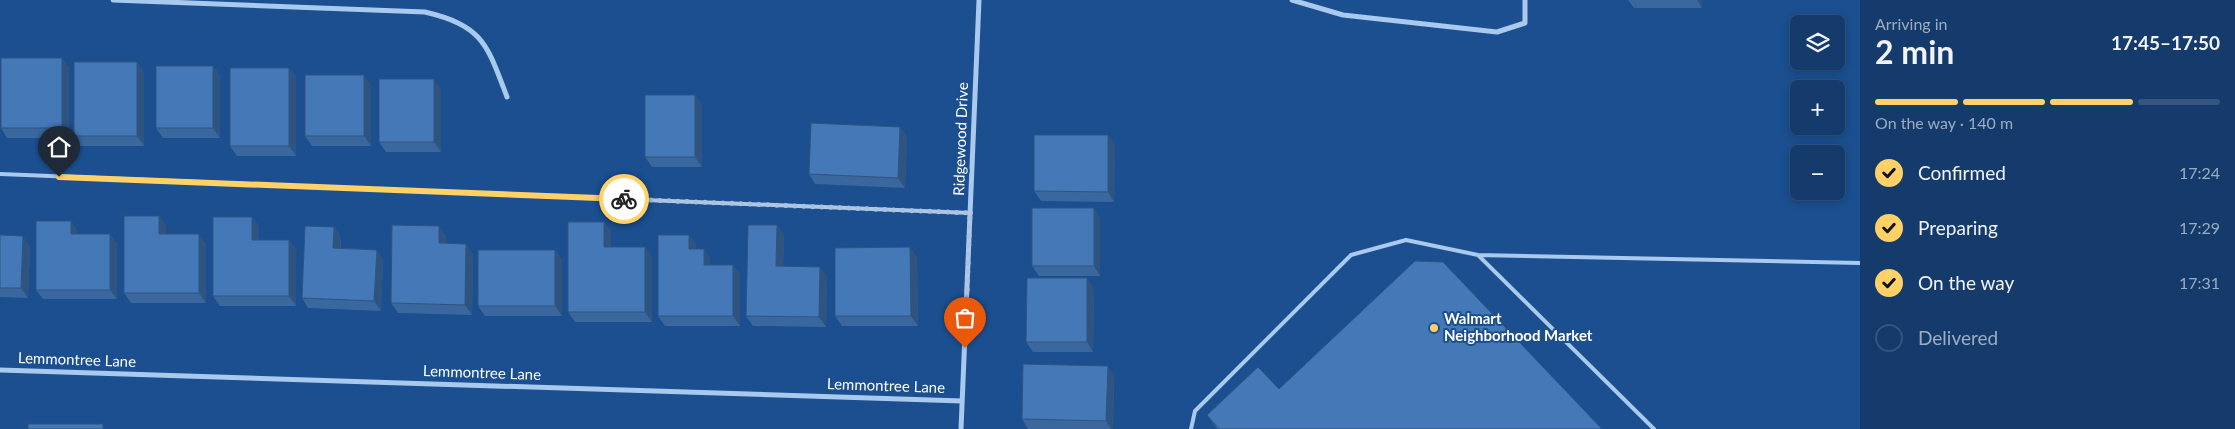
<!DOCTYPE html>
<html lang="en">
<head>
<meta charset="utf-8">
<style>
	:root { --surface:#143b6b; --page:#214673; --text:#f1f3f6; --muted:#9dadc1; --line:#33557e; --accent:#ffd166 }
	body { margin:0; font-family:Lato,sans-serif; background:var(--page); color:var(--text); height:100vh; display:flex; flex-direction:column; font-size:19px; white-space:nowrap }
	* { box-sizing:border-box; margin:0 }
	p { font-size:16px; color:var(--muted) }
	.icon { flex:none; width:28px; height:28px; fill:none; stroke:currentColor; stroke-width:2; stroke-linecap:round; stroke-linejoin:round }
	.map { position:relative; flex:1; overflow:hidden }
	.details { display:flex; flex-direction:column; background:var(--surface); width:375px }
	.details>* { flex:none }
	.buttons { position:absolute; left:1790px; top:15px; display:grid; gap:10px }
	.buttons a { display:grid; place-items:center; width:55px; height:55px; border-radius:8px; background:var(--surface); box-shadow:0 2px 8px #0003,0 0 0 1px var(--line); font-size:25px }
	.pin { position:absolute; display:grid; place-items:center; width:42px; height:42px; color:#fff; margin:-51px -21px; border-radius:50% 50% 50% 0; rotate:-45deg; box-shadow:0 0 5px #0007 }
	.pin .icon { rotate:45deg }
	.courier { position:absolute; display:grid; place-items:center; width:50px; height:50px; margin:-25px; border:4px solid #ffd166; border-radius:50%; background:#fff; color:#222; box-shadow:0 1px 6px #0007 }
	.head em { font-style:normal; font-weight:700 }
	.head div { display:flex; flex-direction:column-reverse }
	.head { display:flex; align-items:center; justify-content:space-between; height:85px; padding:0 15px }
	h1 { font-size:32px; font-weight:700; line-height:38px }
	.bar { display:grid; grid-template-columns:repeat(4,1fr); gap:8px 5px; align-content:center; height:60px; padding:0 15px }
	.bar i { height:6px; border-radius:4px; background:var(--line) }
	.bar .current { background:var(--accent) }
	.bar p { grid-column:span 4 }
	ol { padding:0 15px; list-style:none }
	li { display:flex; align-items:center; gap:15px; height:55px }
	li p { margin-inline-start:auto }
	li .icon { padding:5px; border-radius:50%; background:var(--accent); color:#111; stroke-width:4 }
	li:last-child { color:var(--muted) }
	li i { width:28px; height:28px; border:2px solid var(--line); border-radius:50% }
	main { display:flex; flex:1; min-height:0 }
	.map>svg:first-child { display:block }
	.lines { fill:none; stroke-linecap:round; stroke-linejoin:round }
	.lane { stroke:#a9c9ee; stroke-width:4 }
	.street { stroke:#a9c9ee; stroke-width:5 }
	.wall { fill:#3a679d }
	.shaded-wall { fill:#305480 }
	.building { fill:#4478b7; stroke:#305480 }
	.done { stroke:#afc1d8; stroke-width:5; stroke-dasharray:0 9 }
	.route { stroke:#ffd166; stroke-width:6 }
	.poi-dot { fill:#ffd166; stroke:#1b4f8f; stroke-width:2 }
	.labels { text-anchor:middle; stroke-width:4; stroke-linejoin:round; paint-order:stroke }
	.street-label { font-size:15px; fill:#fff; stroke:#1b4f8f }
	.poi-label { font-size:15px; font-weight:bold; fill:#fff; stroke:#1b4f8f; text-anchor:start }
</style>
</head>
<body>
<main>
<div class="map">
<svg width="1860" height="429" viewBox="0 0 1860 429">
	<rect width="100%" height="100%" fill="#1b4f8f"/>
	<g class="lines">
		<path class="lane" d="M0,174L971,213
			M1478,255L1860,263
			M1191,429L1195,411L1351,255L1406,240L1478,255L1654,429"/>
		<path class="street" d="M113,0L425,12C484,26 487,45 507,97
			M1292,0L1343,15L1497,32L1525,23V0
			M0,370L962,401
			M961,429L979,0"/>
	</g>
	<path class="wall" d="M1628,0H1702V8H1634Z
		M62,58L69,68V138H7L1,128Z
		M137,62L144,72V146H80L74,136Z
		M213,66L220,76V138H163L156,128Z
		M289,68L296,77V156H237L230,146Z
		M371,85V146H312L305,136Z
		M441,89V152H386L379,142Z
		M702,105V167H652L645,157Z
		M900,127L907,137L905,188L815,184L809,174Z
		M1115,145L1114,202L1041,201L1034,191Z
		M1094,208L1100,218V276H1039L1032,266Z
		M159,216L166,226V234L206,244V303H131L124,293Z
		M252,217L259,227V240H289L296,250V306H220L213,296Z
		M71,221L77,231V234H110L117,244V299H43L36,290Z
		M604,222L611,232V247H645L652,257V322H575L568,312Z
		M334,227L341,237V248L377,250L383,260L381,311L308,308L302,298Z
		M0,235L30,246L28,298L0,297Z
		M689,235L696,244V249H704L710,259V265H733L740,274V326H665L658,316Z
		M784,235L783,266L827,277L826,327L753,326L746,316Z
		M446,236V244L473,254L472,315L398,313L391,303Z
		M555,250L562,260V316H485L478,306Z
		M917,257L918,326H842L835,316Z
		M1094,288L1093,352H1033L1026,342Z
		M1114,376L1113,429H1028L1022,419Z
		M1279,389L1602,429H1217L1207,415Z"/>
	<path class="shaded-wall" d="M1697,0H1702V8Z
		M62,58L69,68V138L62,128Z
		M137,62L144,72V146L137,136Z
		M213,66L220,76V138L213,128Z
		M289,68L296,77V156L289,146Z
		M364,75L371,85V146L364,136Z
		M434,79L441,89V152L434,142Z
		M695,95L702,105V167L695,157Z
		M900,127L907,137L905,188L898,178Z
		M1108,135L1115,145L1114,202L1108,192Z
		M1094,208L1100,218V276L1094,266Z
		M159,216L166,226V244L159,234Z
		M252,217L259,227V250L252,240Z
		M71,221L77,231V244L71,234Z
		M604,222L611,232V257L604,247Z
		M777,225L784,235L783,276L776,266Z
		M439,226L446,236V253L439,243Z
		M334,227L341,237L340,258L333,248Z
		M110,234L117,244V299L110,290Z
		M199,234L206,244V303L199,293Z
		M689,235L696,244V259L689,249Z
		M23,236L30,246L28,298L21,288Z
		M289,240L296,250V306L289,296Z
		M466,244L473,254L472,315L465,305Z
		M645,247L652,257V322L645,312Z
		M910,247L917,257L918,326L911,316Z
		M704,249L710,259V274L704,265Z
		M377,250L383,260L381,311L374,301Z
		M555,250L562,260V316L555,306Z
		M733,265L740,274V326L733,316Z
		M820,267L827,277L826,327L819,317Z
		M1087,278L1094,288L1093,352L1087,342Z
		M1108,366L1114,376L1113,429H1111L1106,421Z"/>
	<path class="building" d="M1,58H62V128H1Z
		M74,62H137V136H74Z
		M156,66H213V128H156Z
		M230,68H289V146H230Z
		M305,75H364V136H305Z
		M379,79H434V142H379Z
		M645,95H695V157H645Z
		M811,123L900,127L898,178L809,174Z
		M1034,135H1108V192L1034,191Z
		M1032,208H1094V266H1032Z
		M124,216H159V234H199V293H124Z
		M213,217H252V240H289V296H213Z
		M36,221H71V234H110V290H36Z
		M568,222H604V247H645V312H568Z
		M392,225L439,226V243L466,244L465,305L391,303Z
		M748,225H777L776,266L820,267L819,317L746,316Z
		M305,226L334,227L333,248L377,250L374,301L302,298Z
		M0,235L23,236L21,288H0Z
		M658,235H689V249H704V265H733V316H658Z
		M910,247L911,316H835V248Z
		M478,250H555V306H478Z
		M1415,261L1443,262L1602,429H1219L1207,415L1258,367L1279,389Z
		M1027,278H1087V342H1026Z
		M1023,364L1108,366L1106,421L1022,419Z
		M28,424H103V429H28Z"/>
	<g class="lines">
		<path class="done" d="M624,199L970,213L965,348"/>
		<path class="route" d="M59,177L624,199"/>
	</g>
	<circle class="poi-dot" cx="1434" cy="328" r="5"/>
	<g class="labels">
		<g class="street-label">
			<text transform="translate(961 139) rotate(-88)" y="5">Ridgewood Drive</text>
			<text transform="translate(77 360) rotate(2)" y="5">Lemmontree Lane</text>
			<text transform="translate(482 373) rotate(2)" y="5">Lemmontree Lane</text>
			<text transform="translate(886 386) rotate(2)" y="5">Lemmontree Lane</text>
		</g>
		<g class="poi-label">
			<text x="1444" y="324">Walmart<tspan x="1444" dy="17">Neighborhood Market</tspan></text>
		</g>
	</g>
</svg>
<div class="buttons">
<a><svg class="icon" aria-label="layers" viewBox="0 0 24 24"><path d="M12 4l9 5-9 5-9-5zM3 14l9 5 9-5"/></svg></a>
<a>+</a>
<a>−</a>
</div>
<div class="pin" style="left:965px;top:348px;background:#ea580c"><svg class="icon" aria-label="bag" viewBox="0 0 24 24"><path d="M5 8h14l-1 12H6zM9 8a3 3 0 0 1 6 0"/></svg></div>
<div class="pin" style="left:59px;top:177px;background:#1f2937"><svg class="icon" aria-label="home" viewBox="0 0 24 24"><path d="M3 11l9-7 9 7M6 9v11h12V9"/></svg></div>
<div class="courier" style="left:624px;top:199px"><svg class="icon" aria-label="bike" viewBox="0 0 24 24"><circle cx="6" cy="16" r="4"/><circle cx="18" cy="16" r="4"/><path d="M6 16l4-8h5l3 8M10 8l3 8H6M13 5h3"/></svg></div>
</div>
<section class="details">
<div class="head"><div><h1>2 min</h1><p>Arriving in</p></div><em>17:45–17:50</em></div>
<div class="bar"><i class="current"></i><i class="current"></i><i class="current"></i><i></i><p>On the way · 140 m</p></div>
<ol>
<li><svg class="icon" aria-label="check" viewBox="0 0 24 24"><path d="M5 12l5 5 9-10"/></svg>Confirmed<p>17:24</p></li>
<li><svg class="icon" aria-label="check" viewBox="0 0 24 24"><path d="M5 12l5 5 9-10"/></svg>Preparing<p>17:29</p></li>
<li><svg class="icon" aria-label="check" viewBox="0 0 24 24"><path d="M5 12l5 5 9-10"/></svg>On the way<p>17:31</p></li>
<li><i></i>Delivered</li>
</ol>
</section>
</main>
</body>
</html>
